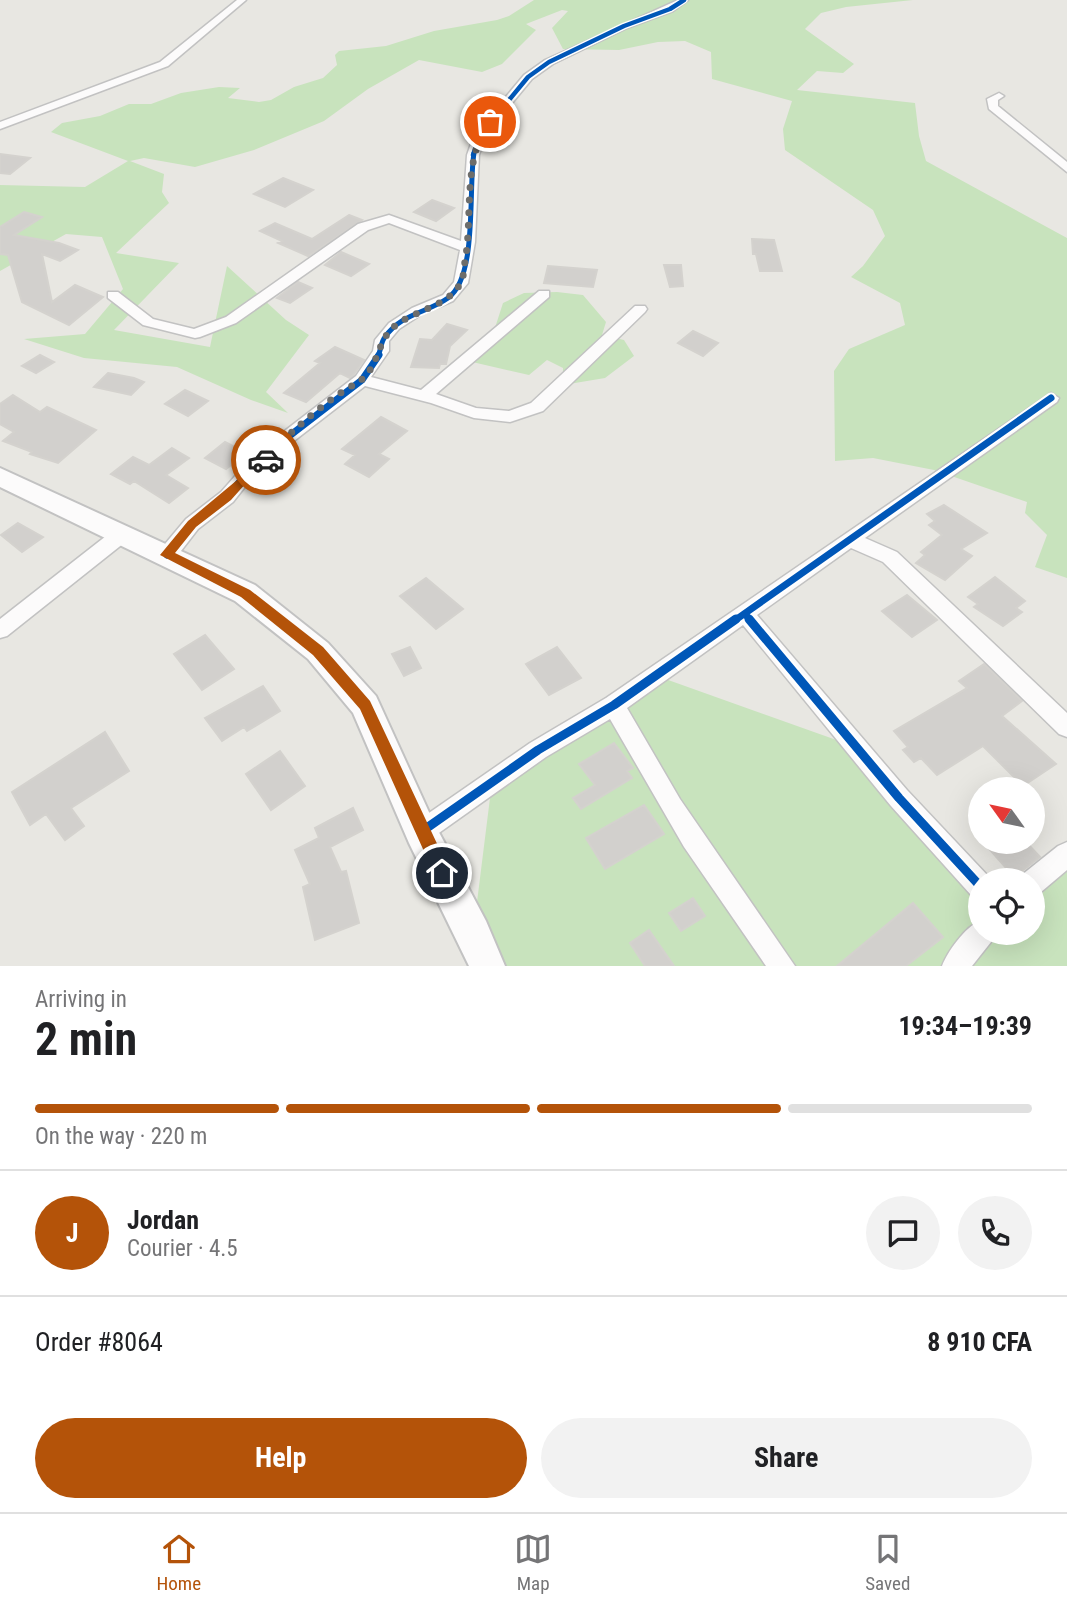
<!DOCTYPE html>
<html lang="en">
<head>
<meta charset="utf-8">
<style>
	:root { --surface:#fff; --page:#f2f2f2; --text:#202124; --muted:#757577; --line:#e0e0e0; --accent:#b45309 }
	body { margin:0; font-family:"Roboto Condensed",sans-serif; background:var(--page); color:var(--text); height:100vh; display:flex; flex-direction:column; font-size:26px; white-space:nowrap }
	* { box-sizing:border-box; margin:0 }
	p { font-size:23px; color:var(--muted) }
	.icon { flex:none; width:38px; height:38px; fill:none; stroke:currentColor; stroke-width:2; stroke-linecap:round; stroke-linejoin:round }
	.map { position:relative; height:966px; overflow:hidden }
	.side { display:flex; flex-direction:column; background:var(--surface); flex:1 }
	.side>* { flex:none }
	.needle { width:46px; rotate:303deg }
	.tools { position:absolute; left:968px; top:777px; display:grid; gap:14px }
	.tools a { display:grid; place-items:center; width:77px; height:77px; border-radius:50%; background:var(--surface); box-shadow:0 7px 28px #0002; font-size:35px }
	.pin { position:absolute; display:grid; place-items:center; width:60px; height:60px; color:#fff; margin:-30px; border:4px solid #fff; border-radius:50%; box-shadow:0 2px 7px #0007 }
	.courier { position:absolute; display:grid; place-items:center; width:70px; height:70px; margin:-35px; border:5px solid #b45309; border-radius:50%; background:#fff; color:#222; box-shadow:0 2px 9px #0007 }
	.summary em { font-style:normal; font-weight:700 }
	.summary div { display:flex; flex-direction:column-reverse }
	.summary { display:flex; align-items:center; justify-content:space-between; height:119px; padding:0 35px }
	h1 { font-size:46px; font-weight:700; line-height:52px }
	.bar { display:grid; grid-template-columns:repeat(4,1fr); gap:10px 7px; align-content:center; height:84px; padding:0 35px }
	.bar i { height:9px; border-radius:5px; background:var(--line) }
	.bar .selected { background:var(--accent) }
	.bar p { grid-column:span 4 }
	.line { display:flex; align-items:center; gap:18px; padding:0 35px; border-top:2px solid var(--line) }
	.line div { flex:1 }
	.round { display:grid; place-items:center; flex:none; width:74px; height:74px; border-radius:37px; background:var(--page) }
	.action { display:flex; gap:14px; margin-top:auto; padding:14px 35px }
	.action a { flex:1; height:80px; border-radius:42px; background:var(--accent); color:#fff; font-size:28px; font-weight:700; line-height:80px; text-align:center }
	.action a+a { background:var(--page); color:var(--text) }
	.tabs { display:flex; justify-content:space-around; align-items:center; height:98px; border-top:2px solid var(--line); background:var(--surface); font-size:19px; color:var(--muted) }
	.tabs a { display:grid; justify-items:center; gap:4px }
	.tabs .selected { color:var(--accent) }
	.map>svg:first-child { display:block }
	.green { fill:#c8e3bd }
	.building { fill:#d2d0cd; stroke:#d4d2ce; stroke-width:2 }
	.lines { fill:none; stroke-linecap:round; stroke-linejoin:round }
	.minor-casing { stroke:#c2c2c2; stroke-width:3 }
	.secondary-casing { stroke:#c2c2c2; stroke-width:4 }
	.minor { fill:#fcfbfb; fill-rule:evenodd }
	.secondary { fill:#fcfbfb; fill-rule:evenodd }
	.cycleway-far3-casing { stroke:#fff; stroke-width:7 }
	.cycleway-far2-casing { stroke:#fff; stroke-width:9 }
	.cycleway-far1-casing { stroke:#fff; stroke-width:11 }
	.cycleway-casing { stroke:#fff; stroke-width:13 }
	.cycleway-far3 { stroke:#0057b8; stroke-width:4.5 }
	.cycleway-far2 { stroke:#0057b8; stroke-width:5 }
	.cycleway-far1 { stroke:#0057b8; stroke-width:7 }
	.cycleway { stroke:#0057b8; stroke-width:9 }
	.route { fill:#b45309 }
	.done { stroke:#6d6d6b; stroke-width:7; stroke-dasharray:0 12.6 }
</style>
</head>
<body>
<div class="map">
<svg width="1067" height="966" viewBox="0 0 1067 966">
	<rect width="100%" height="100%" fill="#e8e7e2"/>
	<path class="green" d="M534,0H913L846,7L821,13L805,29L854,64L843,73L817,71L797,90L915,103L919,136L926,161L1067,238V578L1035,567L1047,535L1025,513L1027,502L934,470L873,458L835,461L834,371L849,349L905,325L900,303L851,277L863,266L885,236L873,210L785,150L783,129L792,101L712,79L711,52L685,41L658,42L619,50L563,49L552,28L568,11L562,10L526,24L536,30L502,64L482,72L419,60L368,89L324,121L254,150L195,167L144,158L130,161L164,174L162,192L169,203L116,253L179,263L114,330L210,347L227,266L286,320L309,335L266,392L288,413L251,400L177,367L84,358L24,339L85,334L123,289L102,237L66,234L0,271V185L85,187L128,161L51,132L62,123L100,116L129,104H151L181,93L219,87L240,88L228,98L259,102L271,100L294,87L323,78L337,65L335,55L339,51L386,46L434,31L497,20L509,16Z
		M557,292L583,295L606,322L602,335L624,340L634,356L605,378L563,385V368L547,360L529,375L468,361L493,334L503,303L524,293Z
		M657,676L842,742L980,887V933H1032L1033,886L1067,865V966H487L473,934L490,798L535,750Z"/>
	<path class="building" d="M0,154L30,158L10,174L0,173Z
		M283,178L313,190L285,207L254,194Z
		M432,200L454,208L436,221L414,212Z
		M24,212L42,217L14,235L59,243L78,250L60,261L42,254L52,302L75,285L103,297L69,325L22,302L8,255L0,254V227Z
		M349,215L362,220L308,256L278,243L282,241L260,231L275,223L312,239Z
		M752,239L774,240L782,271H760L756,254H753Z
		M341,252L369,264L351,276L325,265Z
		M664,265H681L683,286L670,287Z
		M548,266L597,270L593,287L544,283Z
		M298,282L312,288L290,303L277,298Z
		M447,324L467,330L450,346L446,364H440L439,368L411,367L420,339L432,340Z
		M693,331L718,343L703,356L678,343Z
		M335,347L364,360L354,374L350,378L340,373L306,402L284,393L320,363L315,361Z
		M40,355L54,362L36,373L22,366Z
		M108,373L134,378L144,382L131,395L94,387Z
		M185,390L208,401L188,416L165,404Z
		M13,395L40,412L47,407L96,430L58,463L30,454L32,452L3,441L14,432L0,424V404Z
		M381,417L407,431L379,454L389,459L369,477L345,464L355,455L342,449Z
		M225,442L246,453L226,469L205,458Z
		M172,448L189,458L166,475L188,488L169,503L134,481L130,484L111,474L133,457L149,465Z
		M944,505L987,533L961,549L972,556L945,580L916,563L925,555L921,552L942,535L929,525L935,521L927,514Z
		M18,523L43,537L22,552L1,535Z
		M995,577L1025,601L1016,608L1022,612L1003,626L974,607L978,604L968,597Z
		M426,578L463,609L436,629L400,596Z
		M907,595L937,620L912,637L882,611Z
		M205,635L234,669L202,690L174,654Z
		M410,647L421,668L404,676L392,654Z
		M557,647L581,678L549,695L526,664Z
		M984,664L1022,701L1002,716L1056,764L1023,786L983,746L937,775L921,758L914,762L903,750L908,747L894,731L967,688L959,681Z
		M263,686L280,711L247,731L244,727L222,741L205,718Z
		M105,732L129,771L71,808L84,826L65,840L46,814L30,825L12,792Z
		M614,743L633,768L627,771L632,778L581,809L573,798L595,785L579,764Z
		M280,751L305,786L271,810L246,774Z
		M644,805L664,834L605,869L586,838Z
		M353,808L363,830L330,847L341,872L346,871L359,923L315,940L303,887L310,884L295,850L319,838L315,828Z
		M983,842H1026L1040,857L1014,877Z
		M693,898L705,916L681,931L669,913Z
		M913,903L943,937L906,966H837Z
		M649,930L674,966H645L630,943Z"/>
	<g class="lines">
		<defs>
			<path id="minor" d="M237,0H246L168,66L0,129V122L160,62Z
				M678,0H688L673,11L627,28L553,64L532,79L485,136L479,155L475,242L468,283L453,301L422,314L399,329L389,341V351L371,377L421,390L539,291H549V297L436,394L476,408L509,411L531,403L635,306H645L647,309L645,312L543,411L510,422L474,418L431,403L365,386L281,451L271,465L248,483L233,502L198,529L174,560H160L158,555L160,550L186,519L221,492L236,475L259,457L269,443L356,376L373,351L375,340L389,323L412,308L443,295L454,282L460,250L389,223L368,230L236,323L200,337L195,338L143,325L108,298V292H118L153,319L194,329L226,317L358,224L389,215L461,241L467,155L474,135L524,75L545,60Z
				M999,93L1004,96L998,100V106L1067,162V172L989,109L987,99Z
				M1051,393L1059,398L1057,402L865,538L897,552L1067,713V737L1059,734L883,562L851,548L757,615L907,790L989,877L990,880H980V898L971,895L891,806L743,625L627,708L680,799L795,966H766L684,847L610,719L546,757L429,840L421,843L413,840L409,832L413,824L530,743L606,698Z
				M122,527L129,529L131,534L129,539L7,636L0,638V619L115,529Z
				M1067,842V870L1041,892L1032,895V880H1021L1023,874L1058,846Z
				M980,921V933H995L991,942L972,966H942C948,951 965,927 980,921Z"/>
			<path id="secondary" d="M0,468L255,585L328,643L376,696L433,821L486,921L505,966H469L409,843L353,713L308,659L235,601L0,487Z"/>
		</defs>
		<use href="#minor" class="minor-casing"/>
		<use href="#secondary" class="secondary-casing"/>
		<use href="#minor" class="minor"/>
		<use href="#secondary" class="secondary"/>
		<defs>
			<path id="cycleway-far3" d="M473,155L480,135L528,77L549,62L624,26L670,9L684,0"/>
			<path id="cycleway-far2" d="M377,357C382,350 380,343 385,337C402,313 427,313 448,298C478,277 468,188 474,153"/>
			<path id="cycleway-far1" d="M167,555L192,524L227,497L242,479L265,461L275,447L362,380L379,355
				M745,614L751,621
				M734,621L1051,398"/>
			<path id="cycleway" d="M749,619L899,798L980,886
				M421,832L538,750L614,705L736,619"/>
		</defs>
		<use href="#cycleway-far3" class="cycleway-far3-casing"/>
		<use href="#cycleway-far2" class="cycleway-far2-casing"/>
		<use href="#cycleway-far1" class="cycleway-far1-casing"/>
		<use href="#cycleway" class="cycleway-casing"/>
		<use href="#cycleway-far3" class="cycleway-far3"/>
		<use href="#cycleway-far2" class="cycleway-far2"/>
		<use href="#cycleway-far1" class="cycleway-far1"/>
		<use href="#cycleway" class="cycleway"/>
	</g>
	<path class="route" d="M266,456L270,457V462L247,482L231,500L196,527L175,553L250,590L323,647L370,701L448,867L450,873L448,878L442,881L436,878L360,709L313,655L241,597L160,555L188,521Z"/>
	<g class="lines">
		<path class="done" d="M266,460C282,438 322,405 345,390C355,384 364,380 370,370C379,356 381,336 396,325C414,311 451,305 461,282C464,276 464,268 465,261C473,218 462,157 490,122"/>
	</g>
</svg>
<div class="tools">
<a><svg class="needle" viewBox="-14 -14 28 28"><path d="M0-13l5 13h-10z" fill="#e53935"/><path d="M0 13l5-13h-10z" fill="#757577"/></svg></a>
<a><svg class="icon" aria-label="locate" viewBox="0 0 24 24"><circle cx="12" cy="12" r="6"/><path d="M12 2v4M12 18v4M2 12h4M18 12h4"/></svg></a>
</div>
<div class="pin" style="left:490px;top:122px;background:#ea580c"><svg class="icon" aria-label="bag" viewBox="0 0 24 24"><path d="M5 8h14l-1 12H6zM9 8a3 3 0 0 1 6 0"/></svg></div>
<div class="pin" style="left:442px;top:873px;background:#1f2937"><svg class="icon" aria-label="home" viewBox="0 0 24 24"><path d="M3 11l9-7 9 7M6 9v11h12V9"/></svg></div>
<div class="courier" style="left:266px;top:460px"><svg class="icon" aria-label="car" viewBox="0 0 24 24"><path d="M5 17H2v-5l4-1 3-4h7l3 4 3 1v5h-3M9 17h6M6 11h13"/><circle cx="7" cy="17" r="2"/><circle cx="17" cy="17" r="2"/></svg></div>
</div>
<section class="side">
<div class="summary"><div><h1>2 min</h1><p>Arriving in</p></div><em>19:34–19:39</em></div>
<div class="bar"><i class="selected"></i><i class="selected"></i><i class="selected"></i><i></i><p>On the way · 220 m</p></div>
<div class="line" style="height:126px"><b class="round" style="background:var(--accent);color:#fff">J</b><div><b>Jordan</b><p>Courier · 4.5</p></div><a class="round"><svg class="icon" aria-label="chat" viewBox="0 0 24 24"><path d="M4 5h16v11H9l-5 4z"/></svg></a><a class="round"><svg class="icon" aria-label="phone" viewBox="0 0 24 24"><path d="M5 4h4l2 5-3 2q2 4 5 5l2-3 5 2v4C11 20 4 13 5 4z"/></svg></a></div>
<div class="line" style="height:91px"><div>Order #8064</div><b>8 910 CFA</b></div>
<div class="action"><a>Help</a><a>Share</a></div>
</section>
<nav class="tabs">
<a class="selected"><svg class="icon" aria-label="home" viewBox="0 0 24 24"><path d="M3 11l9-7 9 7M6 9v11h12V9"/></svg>Home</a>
<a><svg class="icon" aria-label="map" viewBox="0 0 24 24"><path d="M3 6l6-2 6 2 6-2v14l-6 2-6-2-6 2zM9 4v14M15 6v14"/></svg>Map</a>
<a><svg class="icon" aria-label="saved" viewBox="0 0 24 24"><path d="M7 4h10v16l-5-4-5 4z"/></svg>Saved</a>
</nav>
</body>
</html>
